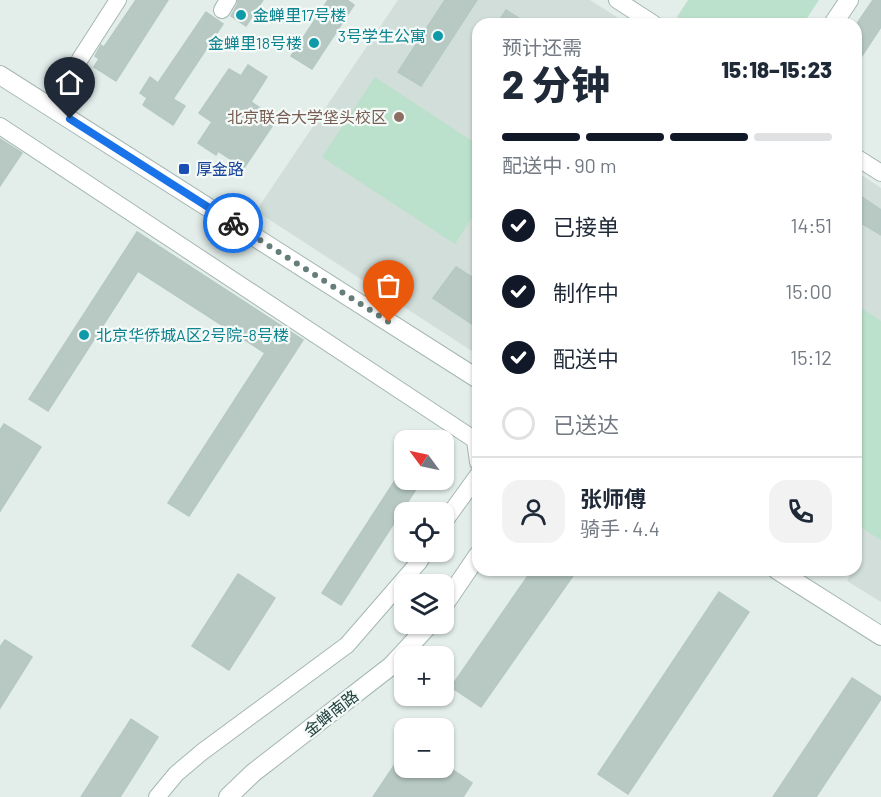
<!DOCTYPE html>
<html lang="zh">
<head>
<meta charset="utf-8">
<style>
	:root { --surface:#fff; --page:#f2f2f3; --text:#1f2937; --muted:#747a83; --line:#e0e1e3; --accent:#111827 }
	body { margin:0; font-family:Barlow,"Noto Sans SC",sans-serif; background:var(--page); color:var(--text); height:100vh; display:flex; flex-direction:column; font-size:22px; white-space:nowrap }
	* { box-sizing:border-box; margin:0 }
	p { font-size:20px; color:var(--muted) }
	.icon { flex:none; width:33px; height:33px; fill:none; stroke:currentColor; stroke-width:2; stroke-linecap:round; stroke-linejoin:round }
	.map { position:relative; flex:1; overflow:hidden }
	.side { position:absolute; left:472px; top:18px; width:390px; height:558px; display:flex; flex-direction:column; background:var(--surface); border-radius:18px; box-shadow:0 2px 4px #0004 }
	.side>* { flex:none }
	.needle { width:39px; rotate:303deg }
	.controls { position:absolute; left:394px; top:430px; display:grid; gap:12px }
	.controls a { display:grid; place-items:center; width:60px; height:60px; border-radius:12px; background:var(--surface); box-shadow:0 2px 4px #0004; font-size:30px }
	.pin { position:absolute; display:grid; place-items:center; width:51px; height:51px; color:#fff; margin:-62px -26px; border-radius:50% 50% 50% 0; rotate:-45deg; box-shadow:0 0 6px #0007 }
	.pin .icon { rotate:45deg }
	.courier { position:absolute; display:grid; place-items:center; width:60px; height:60px; margin:-30px; border:4px solid #1a73e8; border-radius:50%; background:#fff; color:#222; box-shadow:0 2px 8px #0007 }
	.headline em { font-style:normal; font-weight:800 }
	.headline div { display:flex; flex-direction:column-reverse }
	.headline { display:flex; align-items:center; justify-content:space-between; height:102px; padding:0 30px }
	h1 { font-size:39px; font-weight:800; line-height:45px }
	.bar { display:grid; grid-template-columns:repeat(4,1fr); gap:9px 6px; align-content:center; height:72px; padding:0 30px }
	.bar i { height:8px; border-radius:4px; background:var(--line) }
	.bar .active { background:var(--accent) }
	.bar p { grid-column:span 4 }
	.line { display:flex; align-items:center; gap:15px; padding:0 30px; border-top:2px solid var(--line) }
	.line div { flex:1 }
	.round { display:grid; place-items:center; flex:none; width:63px; height:63px; border-radius:18px; background:var(--page) }
	ol { padding:0 30px; list-style:none }
	li { display:flex; align-items:center; gap:18px; height:66px }
	li p { margin-inline-start:auto }
	li .icon { padding:6px; border-radius:50%; background:var(--accent); color:#fff; stroke-width:4 }
	li:last-child { color:var(--muted) }
	li i { width:33px; height:33px; border:3px solid var(--line); border-radius:50% }
	.map>svg:first-child { display:block }
	.built { fill:#d1deda }
	.green { fill:#bbe0cb }
	.building { fill:#b8c9c4; stroke:#b5c8c3; stroke-width:1.5 }
	.lines { fill:none; stroke-linecap:round; stroke-linejoin:round }
	.minor-casing { stroke:#a5b7b3; stroke-width:18 }
	.tertiary-casing { stroke:#a5b7b3; stroke-width:20 }
	.minor { stroke:#fff; stroke-width:16 }
	.tertiary { stroke:#fff; stroke-width:18 }
	.done { stroke:#657e7a; stroke-width:6; stroke-dasharray:0 10.8 }
	.route { stroke:#1a73e8; stroke-width:8 }
	.culture-dot { fill:#0f9aa8; stroke:#f4faf8; stroke-width:2 }
	.education-dot { fill:#8d6e63; stroke:#f4faf8; stroke-width:2 }
	.transit-dot { fill:#1a4fb4; stroke:#f4faf8; stroke-width:2 }
	.labels { text-anchor:middle; stroke-width:4.5; stroke-linejoin:round; paint-order:stroke }
	.culture-label { font-size:16px; fill:#0d838f; stroke:#f4faf8; text-anchor:start }
	.education-label { font-size:16px; fill:#785e54; stroke:#f4faf8; text-anchor:end }
	.transit-label { font-size:16px; fill:#164399; stroke:#f4faf8; text-anchor:start }
	.street-label { font-size:16px; fill:#21413d; stroke:#f4faf8 }
</style>
</head>
<body>
<div class="map">
<svg width="881" height="797" viewBox="0 0 881 797">
	<rect width="100%" height="100%" fill="#e3eeeb"/>
	<path class="built" d="M398,0H590L628,24H478V355L256,211Z
		M857,172L881,188V602L847,581L852,570H856L857,559L860,551L856,548Z"/>
	<path class="green" d="M688,0H819L803,24H687L677,17Z
		M375,77L478,145V208L455,244L322,157Z
		M857,305L881,321V540L857,525Z"/>
	<path class="building" d="M136,0H168L116,81L94,67L99,59L95,56L101,45L104,47Z
		M238,0H263L246,26L231,16L237,5Z
		M328,0H347L354,5L312,69L291,56Z
		M445,0H477L421,86L398,72Z
		M873,0H881V27L856,65V25Z
		M506,10L528,24H497Z
		M206,12L223,24L173,99L185,106L173,125L143,105L147,98L140,93L150,77L158,83Z
		M248,65L267,77L251,102L277,119L244,168L218,151L216,155L198,143L212,122L199,113L229,69L241,76Z
		M0,139L22,153L0,186Z
		M856,193L881,210V235L856,220Z
		M137,232L303,340L189,516L168,503L265,353L138,271L48,411L29,399Z
		M456,267L478,281V328L433,298Z
		M4,424L41,447L0,511V430Z
		M405,465V480H422L341,605L322,593Z
		M532,570H577L481,707L451,687Z
		M238,574L275,598L229,670L192,646Z
		M719,592L749,612L628,794L598,774Z
		M5,640L32,657L0,708V647Z
		M852,678L881,697V699L816,797H773Z
		M131,719L158,737L120,797H81Z
		M405,749V768H450L472,783L463,797H373Z"/>
	<g class="lines">
		<defs>
			<path id="minor" d="M617,0L654,24
				M222,10L228,0
				M80,59L118,0
				M0,126L475,440L478,462
				M856,157L881,173
				M444,522L478,475
				M157,797L176,774L202,752L347,645L419,562L425,552"/>
			<path id="tertiary" d="M833,24L849,0
				M0,75L478,379
				M777,570L881,636
				M444,605L478,555
				M228,797L253,773L391,666L430,624"/>
		</defs>
		<use href="#minor" class="minor-casing"/>
		<use href="#tertiary" class="tertiary-casing"/>
		<use href="#minor" class="minor"/>
		<use href="#tertiary" class="tertiary"/>
	</g>
	<g class="lines">
		<path class="done" d="M233,223L389,322"/>
		<path class="route" d="M70,119L233,223"/>
	</g>
	<g class="culture-dot">
		<circle cx="241" cy="15" r="6"/>
		<circle cx="438" cy="36" r="6"/>
		<circle cx="314" cy="43" r="6"/>
		<circle cx="84" cy="335" r="6"/>
	</g>
	<circle class="education-dot" cx="399" cy="117" r="6"/>
	<rect class="transit-dot" x="178" y="163" width="12" height="12" rx="3"/>
	<g class="labels">
		<g class="culture-label">
			<text x="253" y="21">金蝉里17号楼</text>
			<text x="426" y="42" text-anchor="end">3号学生公寓</text>
			<text x="302" y="49" text-anchor="end">金蝉里18号楼</text>
			<text x="96" y="341">北京华侨城A区2号院-8号楼</text>
		</g>
		<g class="education-label">
			<text x="387" y="123">北京联合大学垡头校区</text>
		</g>
		<g class="transit-label">
			<text x="196" y="175">厚金路</text>
		</g>
		<g class="street-label">
			<text transform="translate(331 713) rotate(-38)" y="6">金蝉南路</text>
		</g>
	</g>
</svg>
<div class="controls">
<a><svg class="needle" viewBox="-14 -14 28 28"><path d="M0-13l5 13h-10z" fill="#e53935"/><path d="M0 13l5-13h-10z" fill="#747a83"/></svg></a>
<a><svg class="icon" aria-label="locate" viewBox="0 0 24 24"><circle cx="12" cy="12" r="6"/><path d="M12 2v4M12 18v4M2 12h4M18 12h4"/></svg></a>
<a><svg class="icon" aria-label="layers" viewBox="0 0 24 24"><path d="M12 4l9 5-9 5-9-5zM3 14l9 5 9-5"/></svg></a>
<a>+</a>
<a>−</a>
</div>
<div class="pin" style="left:389px;top:322px;background:#ea580c"><svg class="icon" aria-label="bag" viewBox="0 0 24 24"><path d="M5 8h14l-1 12H6zM9 8a3 3 0 0 1 6 0"/></svg></div>
<div class="pin" style="left:70px;top:119px;background:#1f2937"><svg class="icon" aria-label="home" viewBox="0 0 24 24"><path d="M3 11l9-7 9 7M6 9v11h12V9"/></svg></div>
<div class="courier" style="left:233px;top:223px"><svg class="icon" aria-label="bike" viewBox="0 0 24 24"><circle cx="6" cy="16" r="4"/><circle cx="18" cy="16" r="4"/><path d="M6 16l4-8h5l3 8M10 8l3 8H6M13 5h3"/></svg></div>
<section class="side">
<div class="headline"><div><h1>2 分钟</h1><p>预计还需</p></div><em>15:18–15:23</em></div>
<div class="bar"><i class="active"></i><i class="active"></i><i class="active"></i><i></i><p>配送中 · 90 m</p></div>
<ol>
<li><svg class="icon" aria-label="check" viewBox="0 0 24 24"><path d="M5 12l5 5 9-10"/></svg>已接单<p>14:51</p></li>
<li><svg class="icon" aria-label="check" viewBox="0 0 24 24"><path d="M5 12l5 5 9-10"/></svg>制作中<p>15:00</p></li>
<li><svg class="icon" aria-label="check" viewBox="0 0 24 24"><path d="M5 12l5 5 9-10"/></svg>配送中<p>15:12</p></li>
<li><i></i>已送达</li>
</ol>
<div class="line" style="height:108px"><a class="round"><svg class="icon" aria-label="person" viewBox="0 0 24 24"><circle cx="12" cy="8" r="4"/><path d="M4 21q1-7 8-7t8 7"/></svg></a><div><b>张师傅</b><p>骑手 · 4.4</p></div><a class="round"><svg class="icon" aria-label="phone" viewBox="0 0 24 24"><path d="M5 4h4l2 5-3 2q2 4 5 5l2-3 5 2v4C11 20 4 13 5 4z"/></svg></a></div>
</section>
</div>
</body>
</html>
